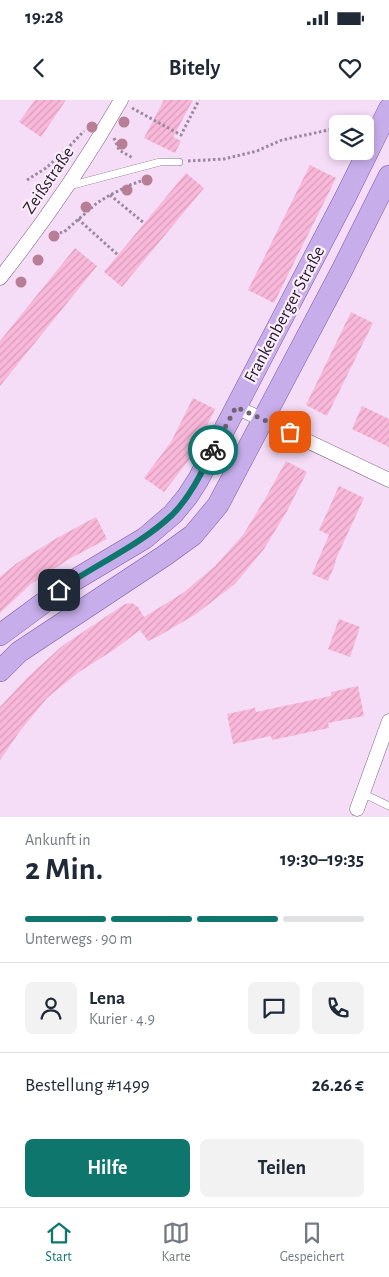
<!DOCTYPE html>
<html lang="de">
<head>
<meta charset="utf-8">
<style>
	:root { --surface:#fff; --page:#f2f2f3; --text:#1f2937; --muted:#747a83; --line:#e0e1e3; --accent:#0f766e }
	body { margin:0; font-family:"Alegreya Sans",sans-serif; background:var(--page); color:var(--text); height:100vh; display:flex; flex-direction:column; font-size:19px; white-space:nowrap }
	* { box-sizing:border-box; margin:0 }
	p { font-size:16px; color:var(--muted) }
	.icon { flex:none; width:28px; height:28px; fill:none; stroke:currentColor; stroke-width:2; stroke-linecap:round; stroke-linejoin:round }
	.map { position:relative; height:717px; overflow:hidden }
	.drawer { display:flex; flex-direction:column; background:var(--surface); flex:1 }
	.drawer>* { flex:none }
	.controls { position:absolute; left:329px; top:15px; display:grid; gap:10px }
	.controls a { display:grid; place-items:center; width:45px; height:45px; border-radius:8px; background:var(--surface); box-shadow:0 2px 8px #0003; font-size:25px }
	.pin { position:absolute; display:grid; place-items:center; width:42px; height:42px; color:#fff; margin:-21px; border-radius:10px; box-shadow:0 2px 8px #0006 }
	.courier { position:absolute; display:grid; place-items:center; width:50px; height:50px; margin:-25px; border:4px solid #0f766e; border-radius:50%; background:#fff; color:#222; box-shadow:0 1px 6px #0007 }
	.summary em { font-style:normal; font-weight:600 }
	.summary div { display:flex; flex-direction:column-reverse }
	.summary { display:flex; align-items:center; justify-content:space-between; height:85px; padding:0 25px }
	h1 { font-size:32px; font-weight:600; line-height:38px }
	.bar { display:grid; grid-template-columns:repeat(4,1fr); gap:8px 5px; align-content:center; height:60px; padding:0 25px }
	.bar i { height:6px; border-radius:4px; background:var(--line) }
	.bar .on { background:var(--accent) }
	.bar p { grid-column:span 4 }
	.line { display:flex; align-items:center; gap:12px; padding:0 25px; border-top:1px solid var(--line) }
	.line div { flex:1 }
	.round { display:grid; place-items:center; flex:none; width:52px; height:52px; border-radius:8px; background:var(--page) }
	.button { display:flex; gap:10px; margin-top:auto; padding:10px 25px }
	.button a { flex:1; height:58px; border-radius:8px; background:var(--accent); color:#fff; font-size:20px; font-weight:600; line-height:58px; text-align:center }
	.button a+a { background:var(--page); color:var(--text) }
	.status { display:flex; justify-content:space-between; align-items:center; height:35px; padding:0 25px; background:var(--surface); direction:ltr }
	.status svg { height:14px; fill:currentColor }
	header { display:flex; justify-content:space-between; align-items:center; height:65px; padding:0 25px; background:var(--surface); font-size:22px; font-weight:600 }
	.menu { display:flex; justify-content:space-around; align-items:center; height:70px; border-top:1px solid var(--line); background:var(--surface); font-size:14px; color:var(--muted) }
	.menu a { display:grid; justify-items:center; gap:2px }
	.menu .on { color:var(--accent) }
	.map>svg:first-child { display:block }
	.building { fill:url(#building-hatch) }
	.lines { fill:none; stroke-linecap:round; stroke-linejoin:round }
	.service-casing { stroke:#79637b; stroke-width:8 }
	.minor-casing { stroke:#79637b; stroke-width:15 }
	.primary-casing { stroke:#795aa0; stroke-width:22 }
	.path { stroke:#9b899d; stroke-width:3; stroke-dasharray:2.5 2.5; stroke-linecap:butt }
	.service { stroke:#fff; stroke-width:7 }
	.minor { stroke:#fff; stroke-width:14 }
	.primary { stroke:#c7aeeb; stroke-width:21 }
	.tree { fill:#b87e96 }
	.done { stroke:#726373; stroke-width:5; stroke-dasharray:0 9 }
	.route { stroke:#0f766e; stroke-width:6 }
	.labels { text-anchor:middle; stroke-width:4.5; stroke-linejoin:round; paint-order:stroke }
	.street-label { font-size:18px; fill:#2c222c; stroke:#fcedfd }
</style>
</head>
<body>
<div class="status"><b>19:28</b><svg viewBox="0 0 49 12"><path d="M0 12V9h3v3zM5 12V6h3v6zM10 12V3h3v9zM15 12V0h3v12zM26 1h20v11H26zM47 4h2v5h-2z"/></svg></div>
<header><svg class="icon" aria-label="back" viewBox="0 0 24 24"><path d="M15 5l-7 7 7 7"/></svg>Bitely<svg class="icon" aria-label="heart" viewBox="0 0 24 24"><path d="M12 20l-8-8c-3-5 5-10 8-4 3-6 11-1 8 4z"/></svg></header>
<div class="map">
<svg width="389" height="717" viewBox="0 0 389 717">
	<defs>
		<pattern id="building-hatch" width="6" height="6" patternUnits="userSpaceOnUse" patternTransform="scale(1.25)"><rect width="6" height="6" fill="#f9b8da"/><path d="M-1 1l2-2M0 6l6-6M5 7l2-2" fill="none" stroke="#d69ebb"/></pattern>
	</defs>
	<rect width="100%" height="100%" fill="#f5dcf7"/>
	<path class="building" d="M35,0H66L41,37L19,22Z
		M164,0H193L173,37L181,41L175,53L144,38Z
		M310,65L336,78L274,203L248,190Z
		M186,73L204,88L122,187L104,172Z
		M75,148L97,166L0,286V241Z
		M351,212L373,223L327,316L306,305Z
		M193,298L215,309L192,356L164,392L144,378L171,342Z
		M362,306L389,319V347L352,329Z
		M286,361L307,372L287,411L264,449L235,484L196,514L157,537L148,541L140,530L115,549L79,572L47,598L20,631L0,660V607L28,577L62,546L125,504L132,503L138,507L144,517L183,493L215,466L243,435L265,399Z
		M339,386L364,398L335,461L336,462L328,481L312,474L329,435L319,430Z
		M96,417L107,439L69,459L31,484L0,513V477L17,463L57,438Z
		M339,519L360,527L350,557L328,549Z
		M358,586L364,616L328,623L329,628L272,640L271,636L233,644L227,614L255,608L256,612L331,596V592Z"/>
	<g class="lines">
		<defs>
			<path id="service" d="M69,86L160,62H179
				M362,693L389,706"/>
			<path id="minor" d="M0,178C45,121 85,63 121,0
				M236,307L389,380
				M357,709L389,621"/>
			<path id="primary" d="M0,535L73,481L145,438L173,414L187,397L198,380L345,98L389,9
				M0,571L19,552L164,456L193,435L218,405L342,170L389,76"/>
		</defs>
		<use href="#service" class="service-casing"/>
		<use href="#minor" class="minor-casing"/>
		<use href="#primary" class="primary-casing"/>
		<path class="path" d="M132,8L181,35L199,0
			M114,38L119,50L133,58
			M188,61L224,59L257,51L282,40L338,28
			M27,80L46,68L66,50L84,31
			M110,95L144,123
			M78,119L118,155
			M50,135L64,132L97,103L110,95L130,85L152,77"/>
		<use href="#service" class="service"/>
		<use href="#minor" class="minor"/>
		<use href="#primary" class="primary"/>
	</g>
	<g class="tree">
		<circle cx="124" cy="22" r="5.5"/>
		<circle cx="92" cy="27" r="5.5"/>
		<circle cx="122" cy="44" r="5.5"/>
		<circle cx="60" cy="59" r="5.5"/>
		<circle cx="147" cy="80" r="5.5"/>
		<circle cx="127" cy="90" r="5.5"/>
		<circle cx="86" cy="107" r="5.5"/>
		<circle cx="54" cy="136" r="5.5"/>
		<circle cx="38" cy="160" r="5.5"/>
		<circle cx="21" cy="182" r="5.5"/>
	</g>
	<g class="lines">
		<path class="done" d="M213,350L236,307L290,332"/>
		<path class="route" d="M59,490C96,464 139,446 172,415C190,397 202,372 213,350"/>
	</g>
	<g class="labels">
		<g class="street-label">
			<text transform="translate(48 80) rotate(-56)" y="6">Zeißstraße</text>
			<text transform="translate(284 214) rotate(-62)" y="6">Frankenberger Straße</text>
		</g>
	</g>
</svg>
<div class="controls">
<a><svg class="icon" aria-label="layers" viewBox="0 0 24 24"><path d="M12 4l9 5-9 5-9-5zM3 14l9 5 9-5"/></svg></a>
</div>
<div class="pin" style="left:290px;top:332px;background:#ea580c"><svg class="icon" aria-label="bag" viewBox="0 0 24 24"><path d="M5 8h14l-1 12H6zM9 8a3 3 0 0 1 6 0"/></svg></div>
<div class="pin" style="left:59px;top:490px;background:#1f2937"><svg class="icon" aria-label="home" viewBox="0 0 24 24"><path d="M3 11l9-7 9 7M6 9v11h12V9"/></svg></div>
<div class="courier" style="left:213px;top:350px"><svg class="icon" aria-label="bike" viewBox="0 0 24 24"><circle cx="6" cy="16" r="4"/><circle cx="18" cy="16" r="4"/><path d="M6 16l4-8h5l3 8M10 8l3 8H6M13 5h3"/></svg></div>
</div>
<section class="drawer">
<div class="summary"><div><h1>2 Min.</h1><p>Ankunft in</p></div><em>19:30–19:35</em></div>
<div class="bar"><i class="on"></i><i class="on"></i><i class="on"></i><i></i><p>Unterwegs · 90 m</p></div>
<div class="line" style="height:90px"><a class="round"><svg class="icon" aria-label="person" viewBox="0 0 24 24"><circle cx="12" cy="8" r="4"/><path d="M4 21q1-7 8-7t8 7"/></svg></a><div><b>Lena</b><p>Kurier · 4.9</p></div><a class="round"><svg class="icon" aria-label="chat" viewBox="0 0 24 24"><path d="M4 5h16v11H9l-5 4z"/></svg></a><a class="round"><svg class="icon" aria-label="phone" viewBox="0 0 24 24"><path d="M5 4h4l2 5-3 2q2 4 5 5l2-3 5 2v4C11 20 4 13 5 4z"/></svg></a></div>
<div class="line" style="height:65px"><div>Bestellung #1499</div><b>26.26 €</b></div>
<div class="button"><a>Hilfe</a><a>Teilen</a></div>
</section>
<nav class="menu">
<a class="on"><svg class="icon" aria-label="home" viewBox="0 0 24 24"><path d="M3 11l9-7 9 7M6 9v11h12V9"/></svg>Start</a>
<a><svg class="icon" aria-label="map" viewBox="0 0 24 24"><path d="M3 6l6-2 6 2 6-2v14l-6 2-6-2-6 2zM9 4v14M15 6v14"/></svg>Karte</a>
<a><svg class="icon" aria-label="saved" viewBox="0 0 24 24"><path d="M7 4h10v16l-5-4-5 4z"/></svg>Gespeichert</a>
</nav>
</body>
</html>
